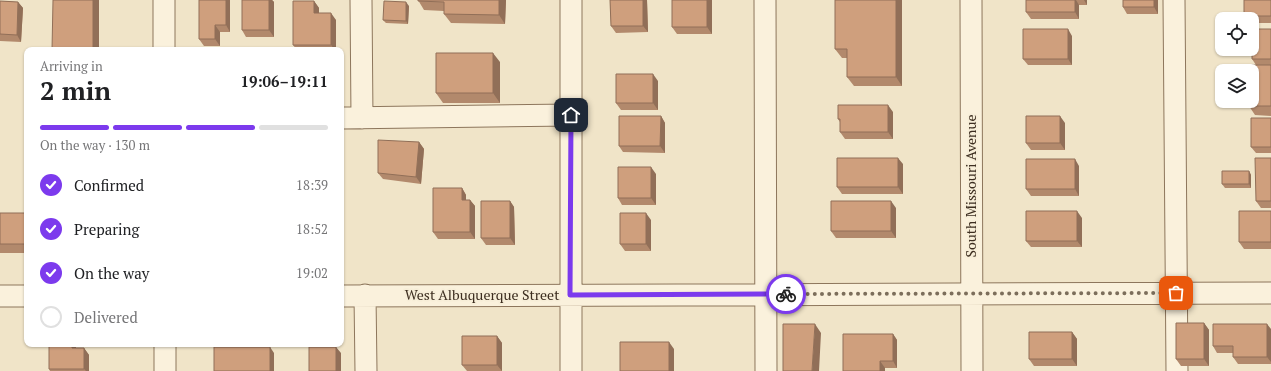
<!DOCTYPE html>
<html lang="en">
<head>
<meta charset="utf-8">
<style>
	:root { --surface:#fff; --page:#f2f2f2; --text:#202124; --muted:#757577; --line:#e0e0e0; --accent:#7c3aed }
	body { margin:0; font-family:"PT Serif",serif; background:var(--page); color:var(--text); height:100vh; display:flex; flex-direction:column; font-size:15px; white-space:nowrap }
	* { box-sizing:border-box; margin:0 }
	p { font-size:13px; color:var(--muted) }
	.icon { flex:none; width:22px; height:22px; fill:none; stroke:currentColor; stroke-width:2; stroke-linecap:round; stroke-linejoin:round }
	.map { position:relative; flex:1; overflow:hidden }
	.panel { position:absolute; left:24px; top:47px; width:320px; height:300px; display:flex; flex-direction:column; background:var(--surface); border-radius:8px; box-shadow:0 1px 3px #0004 }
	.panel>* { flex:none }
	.buttons { position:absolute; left:1215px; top:12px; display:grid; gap:8px }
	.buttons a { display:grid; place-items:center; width:44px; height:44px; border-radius:8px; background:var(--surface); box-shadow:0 1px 3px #0004; font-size:20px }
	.pin { position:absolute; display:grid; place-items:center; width:34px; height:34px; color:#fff; margin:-17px; border-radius:8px; box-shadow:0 2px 6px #0006 }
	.courier { position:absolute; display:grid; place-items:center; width:40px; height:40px; margin:-20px; border:3px solid #7c3aed; border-radius:50%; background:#fff; color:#222; box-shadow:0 1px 5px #0007 }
	.overview em { font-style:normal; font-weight:700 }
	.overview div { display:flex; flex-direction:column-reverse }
	.overview { display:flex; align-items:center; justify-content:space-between; height:68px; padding:0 16px }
	h1 { font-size:26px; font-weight:700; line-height:30px }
	.bar { display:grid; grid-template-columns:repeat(4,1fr); gap:6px 4px; align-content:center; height:48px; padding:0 16px }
	.bar i { height:5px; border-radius:3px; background:var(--line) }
	.bar .active { background:var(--accent) }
	.bar p { grid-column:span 4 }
	ol { padding:0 16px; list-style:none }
	li { display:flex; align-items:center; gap:12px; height:44px }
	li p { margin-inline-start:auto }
	li .icon { padding:4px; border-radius:50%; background:var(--accent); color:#fff; stroke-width:4 }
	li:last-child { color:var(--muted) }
	li i { width:22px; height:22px; border:2px solid var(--line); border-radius:50% }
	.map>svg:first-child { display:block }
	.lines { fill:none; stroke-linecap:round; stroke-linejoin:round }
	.minor-casing { stroke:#8d765c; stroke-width:23 }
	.minor { stroke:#faf1dc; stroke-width:21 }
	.wall { fill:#b2896c }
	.shaded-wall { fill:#916f58 }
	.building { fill:#cf9f7d; stroke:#916f58 }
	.done { stroke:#7c6e5b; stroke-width:4; stroke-dasharray:0 7.2 }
	.route { stroke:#7c3aed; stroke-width:5 }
	.labels { text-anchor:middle; stroke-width:3.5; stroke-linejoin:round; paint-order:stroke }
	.street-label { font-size:14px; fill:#3d2e20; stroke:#f7eed8 }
</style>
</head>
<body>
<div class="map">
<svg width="1271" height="371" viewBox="0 0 1271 371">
	<rect width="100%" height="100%" fill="#f0e4c8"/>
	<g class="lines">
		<defs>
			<path id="minor" d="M164,0V50
				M361,0L362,118
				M571,0V371
				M765,0L766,371
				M971,0L972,371
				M1174,0L1177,371
				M341,118L571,115
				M365,295L366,371
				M0,296H27
				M341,296L1271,293
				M165,344V371"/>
		</defs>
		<use href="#minor" class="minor-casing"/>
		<use href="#minor" class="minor"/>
	</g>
	<path class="wall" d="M230,0V32H220V46H204L199,39Z
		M242,0H272L274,2V37H246L242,30Z
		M418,0H506L505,24L451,23L444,14V11L424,10Z
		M610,0H647L648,32L616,33L611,26Z
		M712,0V34H677L672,27Z
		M1026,0H1087V5H1079V19H1031L1026,12Z
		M1158,0V14H1127L1123,7Z
		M1271,0V23H1252V19H1246L1244,16Z
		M0,1L18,2L23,8L21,42L0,41Z
		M314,1L319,8V13L336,20V50H297L293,45Z
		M902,1V86H854L847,77V58H842L835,49Z
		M409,6L408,24L386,23L383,20Z
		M1271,29V116L1255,115L1249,106L1256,65L1252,59Z
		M1072,36V65H1028L1023,59Z
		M500,62V103H443L436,93Z
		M658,81V110H621L616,103Z
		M893,112V139H845L840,132V122L838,119Z
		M661,116L665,123V153L623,152L619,146Z
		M1271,118V153H1256L1251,147Z
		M1065,123V150H1031L1026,143Z
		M419,142L424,149L421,184L383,179L378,173Z
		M1271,158V208H1261L1256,201Z
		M903,164V194H842L837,187Z
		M1079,166V196H1031L1026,189Z
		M1249,171L1251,175V188H1225L1222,184Z
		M656,174V205H622L618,198Z
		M462,188L466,195V200H470L475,206V239H438L433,232Z
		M341,192L344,197V246H341Z
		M510,201L514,207L515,245H486L481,238Z
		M896,208V238H836L831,231Z
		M1271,211V249H1244L1239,242Z
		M0,213L27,215V253H0Z
		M1082,218V247H1031L1026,241Z
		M651,220V251H625L620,244Z
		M1204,323L1209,330V366H1181L1176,359Z
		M1271,329V364H1238L1233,357V353H1217L1213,346Z
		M1072,332L1077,339V366H1034L1029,359Z
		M893,334L897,340V368H885V371H843Z
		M497,336L502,343V371H467L462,365Z
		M76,344V348H84L89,355V371H50L49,369Z"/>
	<path class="shaded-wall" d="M93,0H99V50H93Z
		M226,0H230V32L226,25Z
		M269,0H272L274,2V37L269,30Z
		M499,0H506L505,24L499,15Z
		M643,0H647L648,32L643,26Z
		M707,0H712V34L707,27Z
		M896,0H902V86L896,77Z
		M1075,0H1076L1079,5V19L1075,12Z
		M1084,0H1087V5Z
		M1154,0H1158V14L1154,7Z
		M314,1L319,8V20L314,13Z
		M18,2L23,8L21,42L17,35Z
		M406,2L409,6L408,24L406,21Z
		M331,13L336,20V50H335L331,45Z
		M215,25L220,32V46L215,39Z
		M1068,29L1072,36V65L1068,59Z
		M493,53L500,62V103L493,93Z
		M653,74L658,81V110L653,103Z
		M888,105L893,112V139L888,132Z
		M661,116L665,123V153L660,146Z
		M1060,116L1065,123V150L1060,143Z
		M419,142L424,149L421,184L416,177Z
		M898,158L903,164V194L898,187Z
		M1075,159L1079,166V196L1075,189Z
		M651,167L656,174V205L651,198Z
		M1249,171L1251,175V188L1249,184Z
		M462,188L466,195V206L462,200Z
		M341,192L344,197V246L341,241Z
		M470,200L475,206V239L470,232Z
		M510,201L514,207L515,245L510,238Z
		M891,201L896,208V238L891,231Z
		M1077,211L1082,218V247L1077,241Z
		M26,213L27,215V246L26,244Z
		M646,213L651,220V251L646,244Z
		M1204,323L1209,330V366L1204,359Z
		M815,324L821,333L819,371H812Z
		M1267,324L1271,329V362L1267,357Z
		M1072,332L1077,339V366L1072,359Z
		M893,334L897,340V368L893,361Z
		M497,336L502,343V371L497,365Z
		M669,342L674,349V371H669Z
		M72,344H76V355L72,348Z
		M270,347L274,353V371H270Z
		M336,347L341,353V371H336Z
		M84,348L89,355V371H86L84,369Z
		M880,361L885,368V371H880Z"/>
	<path class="building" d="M53,0H93V50H52Z
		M199,0H226V25H215V39H199Z
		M242,0H269V30H242Z
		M418,0H499V15L444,14V2L418,1Z
		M610,0H643V26H611Z
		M672,0H707V27H672Z
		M835,0H896V77H847V49H835Z
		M1026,0H1075V12H1026Z
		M1123,0H1154V7H1123Z
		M1244,0H1271V16H1244Z
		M0,1L18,2L17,35L0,34Z
		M293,1H314V13H331V45H293Z
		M384,1L406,2V21L383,20Z
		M1023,29H1068V59H1023Z
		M1252,29H1271V59H1252Z
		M436,53H493V93H436Z
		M1249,65H1271V106H1249V101H1252V71H1249Z
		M616,74H653V103H616Z
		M838,105H888V132H840V119H838Z
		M619,116H661L660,146H619Z
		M1026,116H1060V143H1026Z
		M1251,118H1271V147H1251Z
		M378,140L419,142L416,177L378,173Z
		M837,158H898V187H837Z
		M1255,158H1271V201H1256Z
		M1026,159H1075V189H1026Z
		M618,167H651V198H618Z
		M1222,171H1249V184H1222Z
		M433,188H462V200H470V232H433Z
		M481,201H510V238H481Z
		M831,201H891V231H831Z
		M1026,211H1077V241H1026Z
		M1239,211H1271V242H1239Z
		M0,213H26V244H0Z
		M620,213H646V244H620Z
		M1176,323H1204V359H1176Z
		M783,324H815L812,371H783Z
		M1213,324H1267V357H1233V346H1213Z
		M1029,332H1072V359H1029Z
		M843,334H893V361H880V371H843Z
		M462,336H497V365H462Z
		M620,342H669V371H620Z
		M49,344H72V348H84V369H49Z
		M214,347H270V371H214Z
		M309,347H336V371H309Z"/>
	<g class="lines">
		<path class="done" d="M786,294L1176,293"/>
		<path class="route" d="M571,115L570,295L786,294"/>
	</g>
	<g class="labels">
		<g class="street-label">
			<text transform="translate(971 186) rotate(-90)" y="5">South Missouri Avenue</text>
			<text x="482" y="300">West Albuquerque Street</text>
		</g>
	</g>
</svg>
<div class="buttons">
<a><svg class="icon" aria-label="locate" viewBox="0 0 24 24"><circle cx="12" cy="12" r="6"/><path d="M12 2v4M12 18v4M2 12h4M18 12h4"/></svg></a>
<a><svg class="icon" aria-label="layers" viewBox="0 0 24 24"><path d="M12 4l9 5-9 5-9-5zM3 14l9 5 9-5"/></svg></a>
</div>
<div class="pin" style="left:1176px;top:293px;background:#ea580c"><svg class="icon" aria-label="bag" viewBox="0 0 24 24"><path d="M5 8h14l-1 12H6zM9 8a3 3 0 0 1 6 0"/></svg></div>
<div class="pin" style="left:571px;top:115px;background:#1f2937"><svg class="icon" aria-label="home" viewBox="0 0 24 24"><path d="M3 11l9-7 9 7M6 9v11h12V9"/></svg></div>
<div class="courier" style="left:786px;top:294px"><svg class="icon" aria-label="bike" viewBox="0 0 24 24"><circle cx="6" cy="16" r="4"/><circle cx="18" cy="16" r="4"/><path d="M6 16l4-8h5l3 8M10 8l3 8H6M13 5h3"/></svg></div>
<section class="panel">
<div class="overview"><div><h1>2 min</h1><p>Arriving in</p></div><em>19:06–19:11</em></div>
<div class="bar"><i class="active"></i><i class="active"></i><i class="active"></i><i></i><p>On the way · 130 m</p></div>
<ol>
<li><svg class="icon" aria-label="check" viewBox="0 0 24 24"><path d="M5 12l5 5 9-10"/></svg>Confirmed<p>18:39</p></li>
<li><svg class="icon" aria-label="check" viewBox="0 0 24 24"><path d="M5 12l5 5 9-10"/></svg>Preparing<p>18:52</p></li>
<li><svg class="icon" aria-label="check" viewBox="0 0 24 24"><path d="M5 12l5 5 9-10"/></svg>On the way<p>19:02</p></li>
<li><i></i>Delivered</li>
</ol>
</section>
</div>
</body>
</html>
